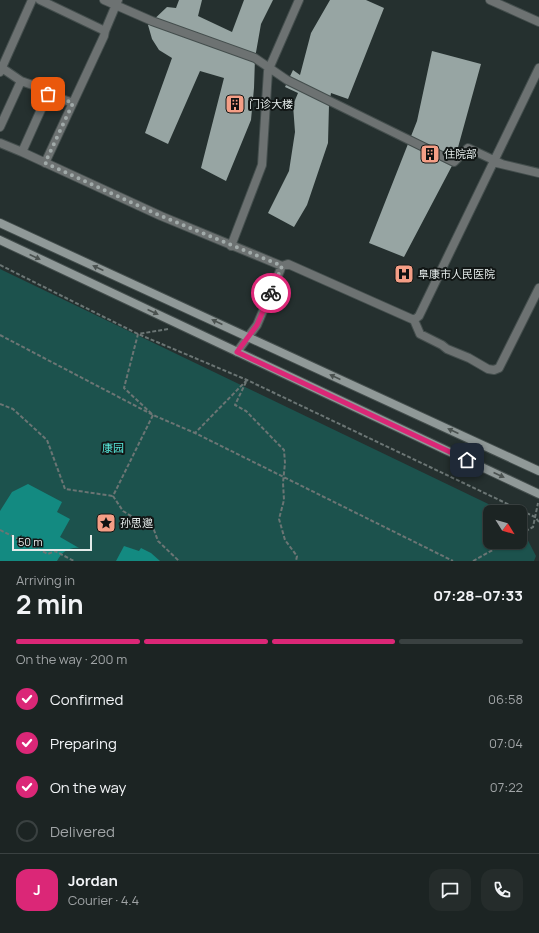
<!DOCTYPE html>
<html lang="en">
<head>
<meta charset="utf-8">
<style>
	:root { --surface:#1c2423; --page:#252c2b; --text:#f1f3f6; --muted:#a0a4a6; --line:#3a4141; --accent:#db2777 }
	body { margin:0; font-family:Manrope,"Noto Sans SC",sans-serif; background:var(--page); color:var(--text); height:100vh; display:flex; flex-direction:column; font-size:15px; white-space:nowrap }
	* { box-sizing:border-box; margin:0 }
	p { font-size:13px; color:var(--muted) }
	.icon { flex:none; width:22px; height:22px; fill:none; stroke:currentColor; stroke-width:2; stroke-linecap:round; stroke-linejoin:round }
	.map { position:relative; height:561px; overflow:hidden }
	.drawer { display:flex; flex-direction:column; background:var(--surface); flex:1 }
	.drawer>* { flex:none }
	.needle { width:26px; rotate:127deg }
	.buttons { position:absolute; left:483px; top:505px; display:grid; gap:8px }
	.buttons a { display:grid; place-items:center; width:44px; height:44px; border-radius:8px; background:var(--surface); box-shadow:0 1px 3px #0004,0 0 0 1px var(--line); font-size:20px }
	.scale { position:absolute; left:12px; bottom:10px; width:80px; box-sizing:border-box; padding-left:4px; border:2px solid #e4ebea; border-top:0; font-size:11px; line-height:14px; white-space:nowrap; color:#e4ebea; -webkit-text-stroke:3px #121716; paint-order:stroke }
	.pin { position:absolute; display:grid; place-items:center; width:34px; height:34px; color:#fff; margin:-17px; border-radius:8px; box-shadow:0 2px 6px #0006 }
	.courier { position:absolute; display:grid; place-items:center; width:40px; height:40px; margin:-20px; border:3px solid #db2777; border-radius:50%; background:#fff; color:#222; box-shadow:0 1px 5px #0007 }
	.overview em { font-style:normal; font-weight:700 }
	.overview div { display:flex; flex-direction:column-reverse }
	.overview { display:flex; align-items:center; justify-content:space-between; height:68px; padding:0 16px }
	h1 { font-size:26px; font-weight:700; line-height:30px }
	.bar { display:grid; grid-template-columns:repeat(4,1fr); gap:6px 4px; align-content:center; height:48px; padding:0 16px }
	.bar i { height:5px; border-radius:3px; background:var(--line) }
	.bar .current { background:var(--accent) }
	.bar p { grid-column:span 4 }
	.line { display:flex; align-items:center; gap:10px; padding:0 16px; border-top:1px solid var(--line) }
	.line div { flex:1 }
	.round { display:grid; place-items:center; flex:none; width:42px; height:42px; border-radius:12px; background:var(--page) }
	ol { padding:0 16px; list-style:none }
	li { display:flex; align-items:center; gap:12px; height:44px }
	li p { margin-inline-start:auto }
	li .icon { padding:4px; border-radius:50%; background:var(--accent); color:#fff; stroke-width:4 }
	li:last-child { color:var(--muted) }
	li i { width:22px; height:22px; border:2px solid var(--line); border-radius:50% }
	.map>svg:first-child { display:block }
	.green { fill:#1c524d }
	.water { fill:#138a81 }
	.building { fill:#97a5a3 }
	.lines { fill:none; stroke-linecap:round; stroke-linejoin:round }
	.street-casing { stroke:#444e4d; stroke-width:10 }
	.secondary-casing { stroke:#444e4d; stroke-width:10 }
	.path { stroke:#6b7574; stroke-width:2; stroke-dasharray:4 2; stroke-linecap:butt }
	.street { stroke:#6d7272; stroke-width:8 }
	.secondary { stroke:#909998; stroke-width:8 }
	.oneway { fill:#4b5250 }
	.done { stroke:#a1aaa9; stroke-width:4; stroke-dasharray:0 7.2 }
	.route { stroke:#db2777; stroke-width:5 }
	.labels { text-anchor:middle; stroke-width:4; stroke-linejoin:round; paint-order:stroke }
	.poi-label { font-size:11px; fill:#e4ebea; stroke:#121716; text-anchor:start }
	.park-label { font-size:11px; fill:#59eddf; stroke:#121716 }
</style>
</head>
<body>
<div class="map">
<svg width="539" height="561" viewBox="0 0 539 561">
	<rect width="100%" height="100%" fill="#25302f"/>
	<path class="green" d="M0,269L505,512H490V542H520V525L536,556L534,561H0Z"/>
	<path class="water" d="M28,484L62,502L57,512L70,519L60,537L79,548C69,547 62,552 57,561H0V511L12,492Z
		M124,546L139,551L141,548L151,553L160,561H116Z"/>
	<path class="building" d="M179,0H202L198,16L232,32L244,0H273L261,24L255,58L254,88L251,120L226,181L201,168L224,78L200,71L168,144L145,133L172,58L159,50L152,39L148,25L167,7L176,8Z
		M330,0H366L384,8L348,99L331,93L329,105L328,143L307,205L294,227L268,213L289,171L295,132L293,105L298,93L285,87L293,70L300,75L311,33Z
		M432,51L481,64L454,162L404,257L369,243L417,121Z"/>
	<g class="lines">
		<defs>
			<path id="street" d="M40,0L105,31
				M104,0L152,21L255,58L287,80L454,162L468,148L502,164
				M490,0L539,22
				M2,68L21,81L44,89L48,94L73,103
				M0,72L32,0
				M0,127L21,81
				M0,143L22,152L161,216L282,266L288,264L414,320L420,334L442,345L447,349L469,358L488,369L494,370L499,368L539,288
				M22,152L48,94
				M45,163L104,36L105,31L118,0
				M497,163L539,173
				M231,246L262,165L268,71L299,0
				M414,320L419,316L539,68
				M237,352L257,325L282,266"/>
			<path id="secondary" d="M0,223L539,471
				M0,240L539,494"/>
		</defs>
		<use href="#street" class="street-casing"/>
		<use href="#secondary" class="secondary-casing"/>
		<path class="path" d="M0,265L138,334L247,380L535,517L539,522
			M168,329L138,334L124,388L153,415L113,496L123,511L154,530L158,541L179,561
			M0,335L153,415L195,433
			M247,380L195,433L453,561
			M246,382L235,405L246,411L284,450L285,463L283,483L284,500L279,519L285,540L297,556L296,561
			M0,404L13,409L47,440L65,489L113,496
			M0,530L48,554L55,551L74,561
			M520,534L533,527L538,503
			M473,561L507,542"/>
		<use href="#street" class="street"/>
		<use href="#secondary" class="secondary"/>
	</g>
	<defs><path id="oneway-solid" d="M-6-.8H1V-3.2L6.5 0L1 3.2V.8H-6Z"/></defs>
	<g class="oneway">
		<use href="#oneway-solid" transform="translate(35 257) rotate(25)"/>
		<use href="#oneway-solid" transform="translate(98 268) rotate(-155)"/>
		<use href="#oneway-solid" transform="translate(153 312) rotate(25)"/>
		<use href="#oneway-solid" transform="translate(217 322) rotate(-155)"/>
		<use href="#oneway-solid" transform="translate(335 377) rotate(-155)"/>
		<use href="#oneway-solid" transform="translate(453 431) rotate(-155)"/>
		<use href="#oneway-solid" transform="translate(499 475) rotate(25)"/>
	</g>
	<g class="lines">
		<path class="done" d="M48,94L73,103L45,163L161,216L282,266L271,293"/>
		<path class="route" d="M271,293L257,325L237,352L467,460"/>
	</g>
	<defs>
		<symbol id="building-square" viewBox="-11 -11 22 22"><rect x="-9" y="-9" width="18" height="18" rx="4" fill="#f49e86" stroke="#121716"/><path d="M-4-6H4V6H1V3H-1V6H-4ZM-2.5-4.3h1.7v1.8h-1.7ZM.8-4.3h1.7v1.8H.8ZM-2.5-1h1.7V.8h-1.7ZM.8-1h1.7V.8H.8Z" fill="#111"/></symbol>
		<symbol id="hospital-square" viewBox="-11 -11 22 22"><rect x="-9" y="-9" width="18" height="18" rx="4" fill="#f49e86" stroke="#121716"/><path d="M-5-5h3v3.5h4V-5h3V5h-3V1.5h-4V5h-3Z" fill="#111"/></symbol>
		<symbol id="sight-square" viewBox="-11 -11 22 22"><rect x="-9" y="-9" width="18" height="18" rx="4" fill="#f49e86" stroke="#121716"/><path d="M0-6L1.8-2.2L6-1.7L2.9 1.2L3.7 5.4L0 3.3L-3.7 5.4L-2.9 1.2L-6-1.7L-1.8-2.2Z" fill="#111"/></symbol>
	</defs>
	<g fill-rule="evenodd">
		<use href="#building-square" x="224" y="93" width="22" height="22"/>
		<use href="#building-square" x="419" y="143" width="22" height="22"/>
		<use href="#hospital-square" x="393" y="263" width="22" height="22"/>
		<use href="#sight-square" x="95" y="512" width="22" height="22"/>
	</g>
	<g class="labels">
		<g class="poi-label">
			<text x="249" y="108">门诊大楼</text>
			<text x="444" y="158">住院部</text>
			<text x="418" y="278">阜康市人民医院</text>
			<text x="120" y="527">孙思邈</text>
		</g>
		<g class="park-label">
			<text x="113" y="452">康园</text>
		</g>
	</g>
</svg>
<div class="buttons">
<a><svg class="needle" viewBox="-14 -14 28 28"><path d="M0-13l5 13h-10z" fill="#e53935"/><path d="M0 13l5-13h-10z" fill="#a0a4a6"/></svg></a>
</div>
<div class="scale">50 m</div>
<div class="pin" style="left:48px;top:94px;background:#ea580c"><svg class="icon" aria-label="bag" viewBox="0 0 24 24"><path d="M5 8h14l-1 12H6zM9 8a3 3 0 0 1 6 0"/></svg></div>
<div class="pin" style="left:467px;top:460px;background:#1f2937"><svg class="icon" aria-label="home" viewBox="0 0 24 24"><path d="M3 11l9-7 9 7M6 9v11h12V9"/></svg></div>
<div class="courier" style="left:271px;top:293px"><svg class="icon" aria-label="bike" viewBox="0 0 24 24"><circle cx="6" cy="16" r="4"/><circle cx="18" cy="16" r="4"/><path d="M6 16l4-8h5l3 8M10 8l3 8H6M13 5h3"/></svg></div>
</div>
<section class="drawer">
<div class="overview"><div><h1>2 min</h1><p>Arriving in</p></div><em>07:28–07:33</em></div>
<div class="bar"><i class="current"></i><i class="current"></i><i class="current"></i><i></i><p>On the way · 200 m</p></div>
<ol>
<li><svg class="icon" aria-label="check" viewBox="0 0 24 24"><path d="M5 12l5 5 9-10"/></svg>Confirmed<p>06:58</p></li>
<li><svg class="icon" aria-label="check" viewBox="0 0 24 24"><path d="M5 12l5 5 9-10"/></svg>Preparing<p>07:04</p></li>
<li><svg class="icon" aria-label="check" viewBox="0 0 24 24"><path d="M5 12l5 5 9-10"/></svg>On the way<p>07:22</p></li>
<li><i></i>Delivered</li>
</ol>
<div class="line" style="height:72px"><b class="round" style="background:var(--accent);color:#fff">J</b><div><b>Jordan</b><p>Courier · 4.4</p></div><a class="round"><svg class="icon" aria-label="chat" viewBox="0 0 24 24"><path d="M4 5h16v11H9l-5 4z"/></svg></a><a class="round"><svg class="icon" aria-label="phone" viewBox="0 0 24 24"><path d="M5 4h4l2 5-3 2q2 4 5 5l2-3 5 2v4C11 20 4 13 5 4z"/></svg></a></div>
</section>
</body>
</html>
